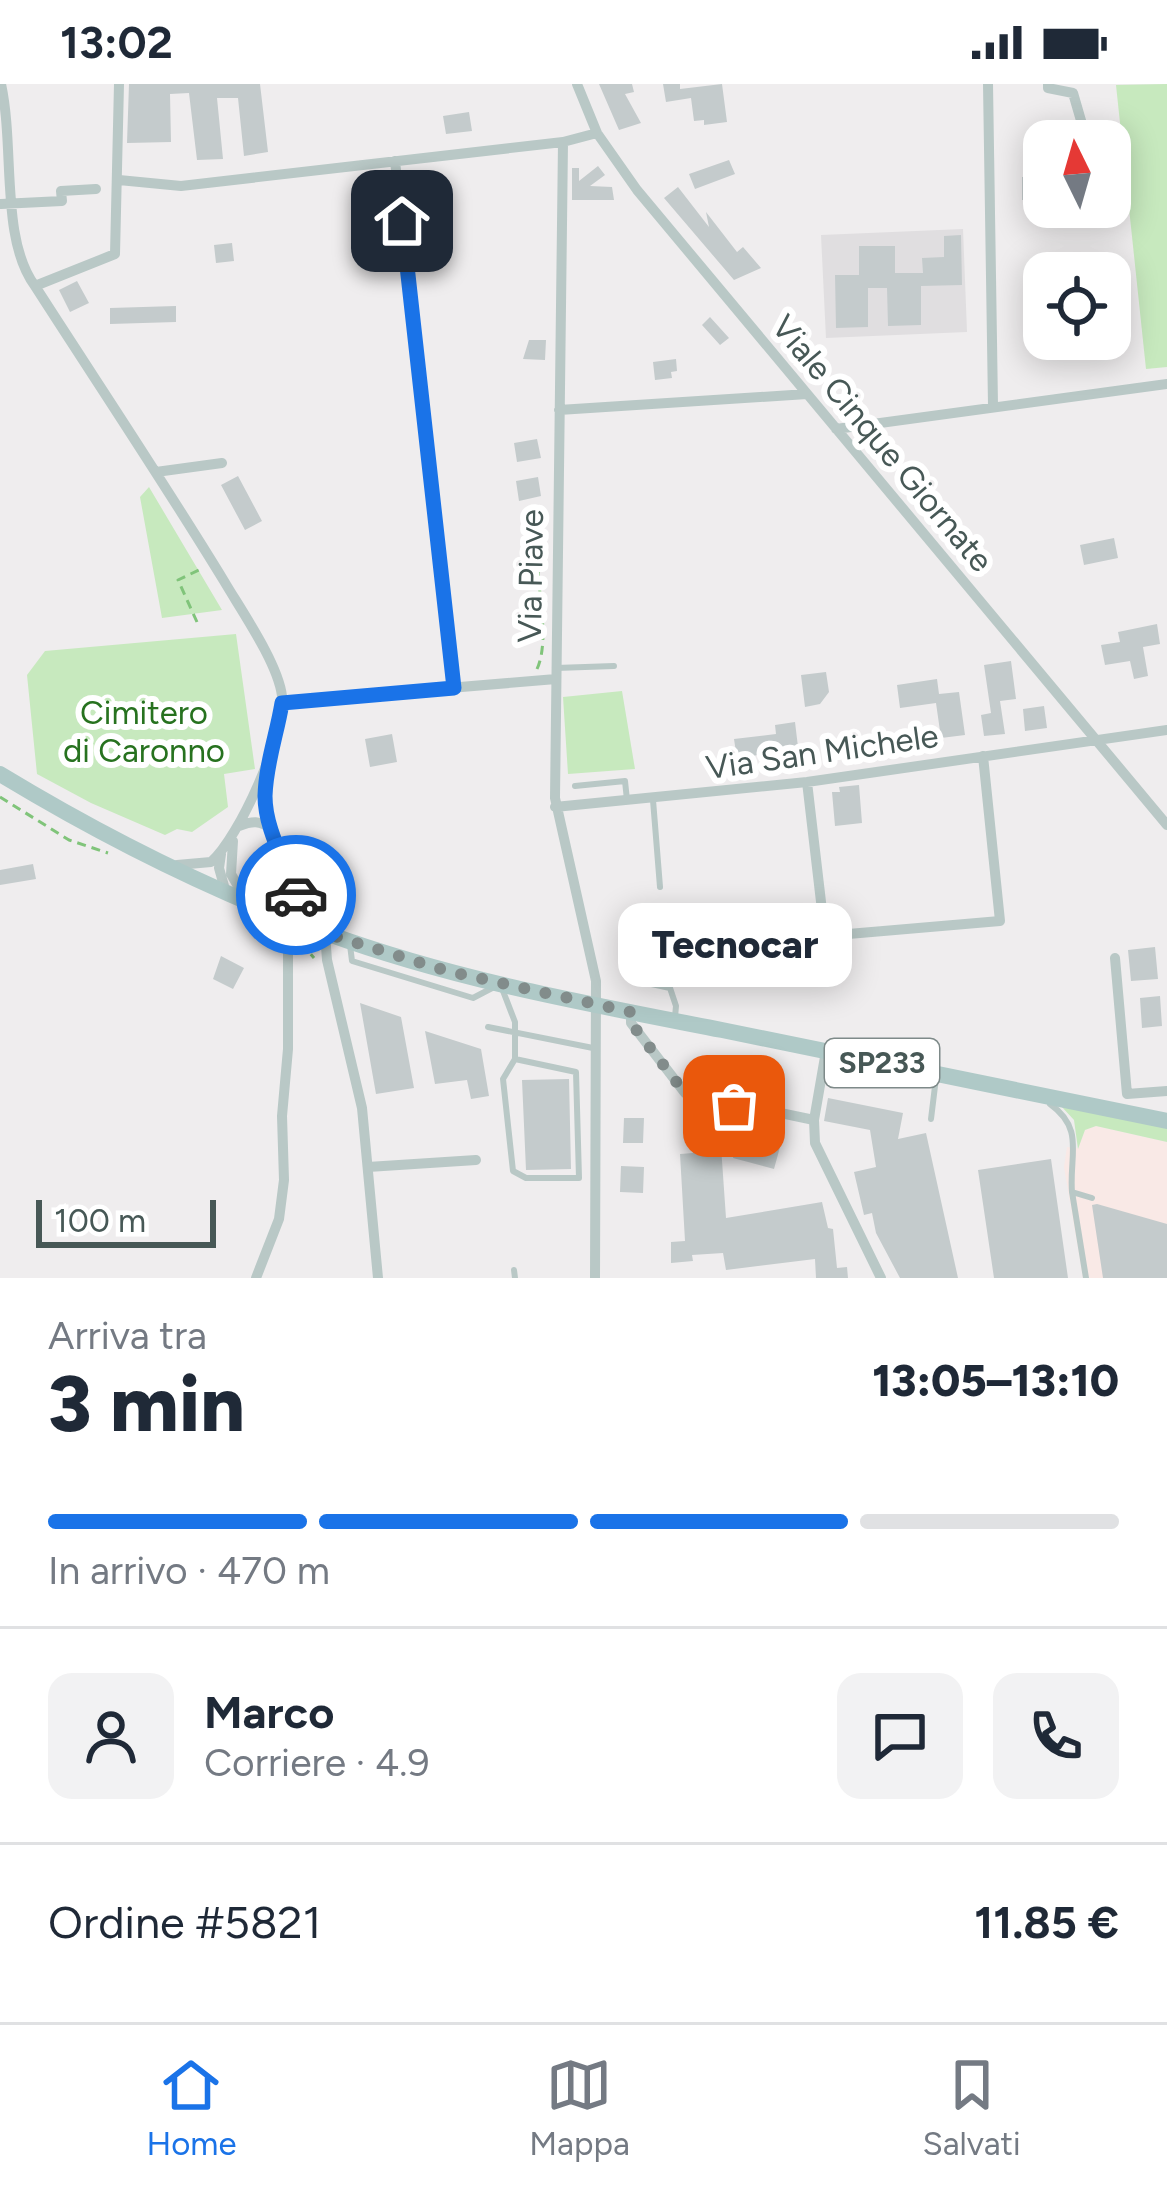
<!DOCTYPE html>
<html lang="it">
<head>
<meta charset="utf-8">
<style>
	:root { --surface:#fff; --page:#f2f2f3; --text:#1f2937; --muted:#747a83; --line:#e0e1e3; --accent:#1a73e8 }
	body { margin:0; font-family:Figtree,sans-serif; background:var(--page); color:var(--text); height:100vh; display:flex; flex-direction:column; font-size:45px; white-space:nowrap }
	* { box-sizing:border-box; margin:0 }
	p { font-size:39px; color:var(--muted) }
	.icon { flex:none; width:66px; height:66px; fill:none; stroke:currentColor; stroke-width:2; stroke-linecap:round; stroke-linejoin:round }
	.map { position:relative; height:1194px; overflow:hidden }
	.drawer { display:flex; flex-direction:column; background:var(--surface); flex:1 }
	.drawer>* { flex:none }
	.needle { width:78px; rotate:355deg }
	.tools { position:absolute; left:1023px; top:36px; display:grid; gap:24px }
	.tools a { display:grid; place-items:center; width:108px; height:108px; border-radius:24px; background:var(--surface); box-shadow:0 6px 30px #0003; font-size:60px }
	.scale { position:absolute; left:36px; bottom:30px; width:180px; box-sizing:border-box; padding-left:12px; border:6px solid #475856; border-top:0; font-size:33px; line-height:42px; white-space:nowrap; color:#475856; -webkit-text-stroke:9px #fff; paint-order:stroke }
	.pin { position:absolute; display:grid; place-items:center; width:102px; height:102px; color:#fff; margin:-51px; border-radius:24px; box-shadow:0 6px 18px #0006 }
	.courier { position:absolute; display:grid; place-items:center; width:120px; height:120px; margin:-60px; border:9px solid #1a73e8; border-radius:50%; background:#fff; color:#222; box-shadow:0 3px 15px #0007 }
	.bubble { position:absolute; height:84px; border-radius:24px; background:var(--surface); box-shadow:0 6px 30px #0003; font-size:39px; font-weight:800; line-height:84px; text-align:center }
	.headline em { font-style:normal; font-weight:800 }
	.headline div { display:flex; flex-direction:column-reverse }
	.headline { display:flex; align-items:center; justify-content:space-between; height:204px; padding:0 48px }
	h1 { font-size:78px; font-weight:800; line-height:90px }
	.bar { display:grid; grid-template-columns:repeat(4,1fr); gap:18px 12px; align-content:center; height:144px; padding:0 48px }
	.bar i { height:15px; border-radius:9px; background:var(--line) }
	.bar .current { background:var(--accent) }
	.bar p { grid-column:span 4 }
	.line { display:flex; align-items:center; gap:30px; padding:0 48px; border-top:3px solid var(--line) }
	.line div { flex:1 }
	.round { display:grid; place-items:center; flex:none; width:126px; height:126px; border-radius:24px; background:var(--page) }
	.status { display:flex; justify-content:space-between; align-items:center; height:84px; padding:0 60px; background:var(--surface); direction:ltr }
	.status svg { height:33px; fill:currentColor }
	.menu { display:flex; justify-content:space-around; align-items:center; height:168px; border-top:3px solid var(--line); background:var(--surface); font-size:33px; color:var(--muted) }
	.menu a { display:grid; justify-items:center; gap:6px }
	.menu .current { color:var(--accent) }
	.map>svg:first-child { display:block }
	.commercial { fill:#f9e9e6 }
	.education { fill:#e0dee0 }
	.green { fill:#c7e9be }
	.building { fill:#c4cbcc }
	.lines { fill:none; stroke-linecap:round; stroke-linejoin:round }
	.path { stroke:#80c47a; stroke-width:3; stroke-dasharray:9 6; stroke-linecap:butt }
	.lane { stroke:#b9c8c6; stroke-width:6 }
	.street { stroke:#b9c8c6; stroke-width:10 }
	.primary { stroke:#afc9c7; stroke-width:16 }
	.done { stroke:#828c8b; stroke-width:12; stroke-dasharray:0 21.6 }
	.route { stroke:#1a73e8; stroke-width:15 }
	.labels { text-anchor:middle; stroke-width:12; stroke-linejoin:round; paint-order:stroke }
	.shield { fill:#fff; stroke:#7e8a89; stroke-width:3 }
	.shield-label { font-size:30px; font-weight:bold; fill:#475856 }
	.street-label { font-size:33px; fill:#475856; stroke:#fff }
	.park-label { font-size:33px; fill:#27721f; stroke:#fff }
</style>
</head>
<body>
<div class="status"><b>13:02</b><svg viewBox="0 0 49 12"><path d="M0 12V9h3v3zM5 12V6h3v6zM10 12V3h3v9zM15 12V0h3v12zM26 1h20v11H26zM47 4h2v5h-2z"/></svg></div>
<div class="map">
<svg width="1167" height="1194" viewBox="0 0 1167 1194">
	<rect width="100%" height="100%" fill="#efedee"/>
	<path class="commercial" d="M1096,1042L1167,1058V1194H1083L1064,1083L1067,1063L1078,1064L1085,1046Z"/>
	<path class="education" d="M963,145L967,248L826,254L821,151Z"/>
	<path class="green" d="M1167,0V283L1146,285L1116,1Z
		M149,403L222,526L162,534L140,413Z
		M236,550L255,685L224,690L228,723L192,748L177,745L165,751L91,719L37,690L27,591L45,567Z
		M622,607L635,685L568,690L563,613Z
		M1061,1022L1167,1043V1058L1096,1042L1085,1046L1078,1065L1074,1036Z"/>
	<path class="building" d="M129,0H260L268,68L244,72L238,14H217L223,75L197,76L189,9L170,10L171,58L127,59Z
		M599,0H632L634,8L625,10L641,39L619,46Z
		M663,0H680V5L722,0L727,38L704,41V36L694,37L691,14L666,18Z
		M469,28L472,47L446,50L443,32Z
		M729,76L735,90L695,105L689,90Z
		M598,82L605,91L590,102L612,103L614,116H572V84H579V97Z
		M1044,92V116H1022V93Z
		M678,103L709,143L706,128L737,168L743,163L761,184L734,196L664,114Z
		M961,151L962,201L921,202V241L888,242L887,204H868V243L836,244L835,191H859V162H895V189H923L922,174L944,173V152Z
		M232,159L234,177L216,179L214,161Z
		M77,197L89,219L70,228L59,206Z
		M176,222V238L110,240V224Z
		M710,233L729,254L720,261L702,241Z
		M529,256H546L545,276L523,275Z
		M676,275L677,287L671,288L672,294L655,296L653,278Z
		M537,355L541,374L517,378L514,359Z
		M238,392L262,437L245,446L221,401Z
		M538,393L541,412L519,417L516,397Z
		M1114,454L1118,474L1084,481L1080,461Z
		M1157,540L1160,560L1143,563L1148,592L1134,595L1130,577L1105,581L1101,561L1120,558L1118,548Z
		M1011,577L1016,615L1000,617L1005,650L984,652L981,631L991,629L984,581Z
		M826,588L829,608L820,620L805,623L801,591Z
		M937,595L939,610L959,608L965,651L941,654L936,619L900,624L897,601Z
		M1044,622L1047,644L1025,647L1023,625Z
		M795,638L798,663L737,675L734,655L776,650L775,641Z
		M392,650L397,678L370,683L365,655Z
		M859,701L862,739L835,742L832,708H840L839,703Z
		M33,780L36,795L0,801V786Z
		M1155,863L1158,895L1131,897L1128,866Z
		M221,872L244,884L233,905L213,895Z
		M1160,912L1162,942L1142,944L1140,914Z
		M360,919L401,933L414,1004L376,1010Z
		M425,947L481,965L489,1012L471,1015L467,996L435,1000Z
		M693,987L724,1000L721,1007L691,1000Z
		M569,995L571,1085L526,1086L522,996Z
		M828,1014L903,1029L898,1055L926,1049L958,1194H900L876,1149L872,1129L864,1131L854,1088L876,1083L870,1046L824,1037Z
		M624,1034H644L643,1059H623Z
		M720,1048L726,1134L822,1118L828,1144L833,1145L837,1184L847,1183L848,1194H816L815,1175L726,1186L723,1169L692,1171L693,1177L671,1179V1158L685,1157L680,1070L693,1069L692,1051Z
		M739,1051L780,1063L774,1085L733,1074Z
		M1051,1075L1068,1194H994L978,1086Z
		M621,1082L644,1083L643,1109L620,1108Z
		M1097,1120L1167,1140V1194H1103L1092,1121Z"/>
	<g class="lines">
		<path class="path" d="M197,538L178,496L203,484
			M537,585C555,545 524,472 546,437
			M0,713L69,756L108,769
			M301,859L314,874"/>
		<path class="lane" d="M373,90L390,177
			M556,584L614,582
			M575,702L625,697L627,716
			M653,716L660,803
			M350,861L352,877L473,914L494,903
			M633,896L670,904L676,922L675,933
			M503,907L515,938V975L503,995L513,1087L526,1094H579L576,988L515,975
			M488,943L593,964
			M1050,1020C1085,1045 1069,1071 1072,1108L1092,1114
			M931,1035L936,994
			M1072,1108L1086,1194
			M514,1186L515,1194"/>
		<path class="street" d="M1,0C15,64 0,155 35,202C98,300 163,397 224,497C241,526 278,579 282,612C286,649 239,754 211,778L177,781
			M577,0L597,49L637,106L1167,741
			M988,0L993,321
			M1048,0V4L1073,9L1082,40
			M563,58L555,714L596,897L595,1194
			M395,77L454,604
			M119,96L181,102L563,58L597,49
			M1,120L62,117L61,107L96,105
			M35,202L115,170L119,0
			M559,326L807,310
			M836,345L1167,300
			M156,388L222,379
			M282,618L556,595
			M269,679L266,725L306,841
			M807,698L825,852L1000,837L983,672
			M555,723L807,698L1167,646
			M239,742C252,737 260,736 271,745
			M233,757L231,790L247,818
			M221,770L219,784L226,809
			M266,825L280,808L283,780
			M325,849L327,876L362,1024L378,1194
			M1115,874L1127,1010L1167,1007
			M631,928V939L685,1009L814,1036
			M826,967L814,1036L815,1059L881,1194
			M368,1083L476,1076
			M256,1194L279,1135L284,1096L282,1032L288,965V834"/>
		<path class="primary" d="M0,690C104,753 211,807 326,849C454,896 589,920 722,946C871,976 1019,1007 1167,1037"/>
	</g>
	<g class="lines">
		<path class="done" d="M296,811L306,841L325,849L447,887L631,928V939L685,1009L734,1022"/>
		<path class="route" d="M296,811C286,779 265,746 265,712C266,679 277,650 282,619L454,604L402,137"/>
	</g>
	<g class="labels">
		<rect class="shield" x="825" y="955" width="114" height="48" rx="9"/>
		<g class="shield-label">
			<text x="882" y="989">SP233</text>
		</g>
		<g class="street-label">
			<text transform="translate(883 359) rotate(50)" y="12">Viale Cinque Giornate</text>
			<text transform="translate(530 492) rotate(-89)" y="12">Via Piave</text>
			<text transform="translate(822 667) rotate(-8)" y="12">Via San Michele</text>
		</g>
		<g class="park-label">
			<text x="144" y="640">Cimitero<tspan x="144" dy="38">di Caronno</tspan></text>
		</g>
	</g>
</svg>
<div class="tools">
<a><svg class="needle" viewBox="-14 -14 28 28"><path d="M0-13l5 13h-10z" fill="#e53935"/><path d="M0 13l5-13h-10z" fill="#747a83"/></svg></a>
<a><svg class="icon" aria-label="locate" viewBox="0 0 24 24"><circle cx="12" cy="12" r="6"/><path d="M12 2v4M12 18v4M2 12h4M18 12h4"/></svg></a>
</div>
<div class="scale">100 m</div>
<div class="pin" style="left:734px;top:1022px;background:#ea580c"><svg class="icon" aria-label="bag" viewBox="0 0 24 24"><path d="M5 8h14l-1 12H6zM9 8a3 3 0 0 1 6 0"/></svg></div>
<div class="pin" style="left:402px;top:137px;background:#1f2937"><svg class="icon" aria-label="home" viewBox="0 0 24 24"><path d="M3 11l9-7 9 7M6 9v11h12V9"/></svg></div>
<div class="courier" style="left:296px;top:811px"><svg class="icon" aria-label="car" viewBox="0 0 24 24"><path d="M5 17H2v-5l4-1 3-4h7l3 4 3 1v5h-3M9 17h6M6 11h13"/><circle cx="7" cy="17" r="2"/><circle cx="17" cy="17" r="2"/></svg></div>
<div class="bubble" style="left:618px;top:819px;width:234px">Tecnocar</div>
</div>
<section class="drawer">
<div class="headline"><div><h1>3 min</h1><p>Arriva tra</p></div><em>13:05–13:10</em></div>
<div class="bar"><i class="current"></i><i class="current"></i><i class="current"></i><i></i><p>In arrivo · 470 m</p></div>
<div class="line" style="height:216px"><a class="round"><svg class="icon" aria-label="person" viewBox="0 0 24 24"><circle cx="12" cy="8" r="4"/><path d="M4 21q1-7 8-7t8 7"/></svg></a><div><b>Marco</b><p>Corriere · 4.9</p></div><a class="round"><svg class="icon" aria-label="chat" viewBox="0 0 24 24"><path d="M4 5h16v11H9l-5 4z"/></svg></a><a class="round"><svg class="icon" aria-label="phone" viewBox="0 0 24 24"><path d="M5 4h4l2 5-3 2q2 4 5 5l2-3 5 2v4C11 20 4 13 5 4z"/></svg></a></div>
<div class="line" style="height:156px"><div>Ordine #5821</div><b>11.85 €</b></div>
</section>
<nav class="menu">
<a class="current"><svg class="icon" aria-label="home" viewBox="0 0 24 24"><path d="M3 11l9-7 9 7M6 9v11h12V9"/></svg>Home</a>
<a><svg class="icon" aria-label="map" viewBox="0 0 24 24"><path d="M3 6l6-2 6 2 6-2v14l-6 2-6-2-6 2zM9 4v14M15 6v14"/></svg>Mappa</a>
<a><svg class="icon" aria-label="saved" viewBox="0 0 24 24"><path d="M7 4h10v16l-5-4-5 4z"/></svg>Salvati</a>
</nav>
</body>
</html>
